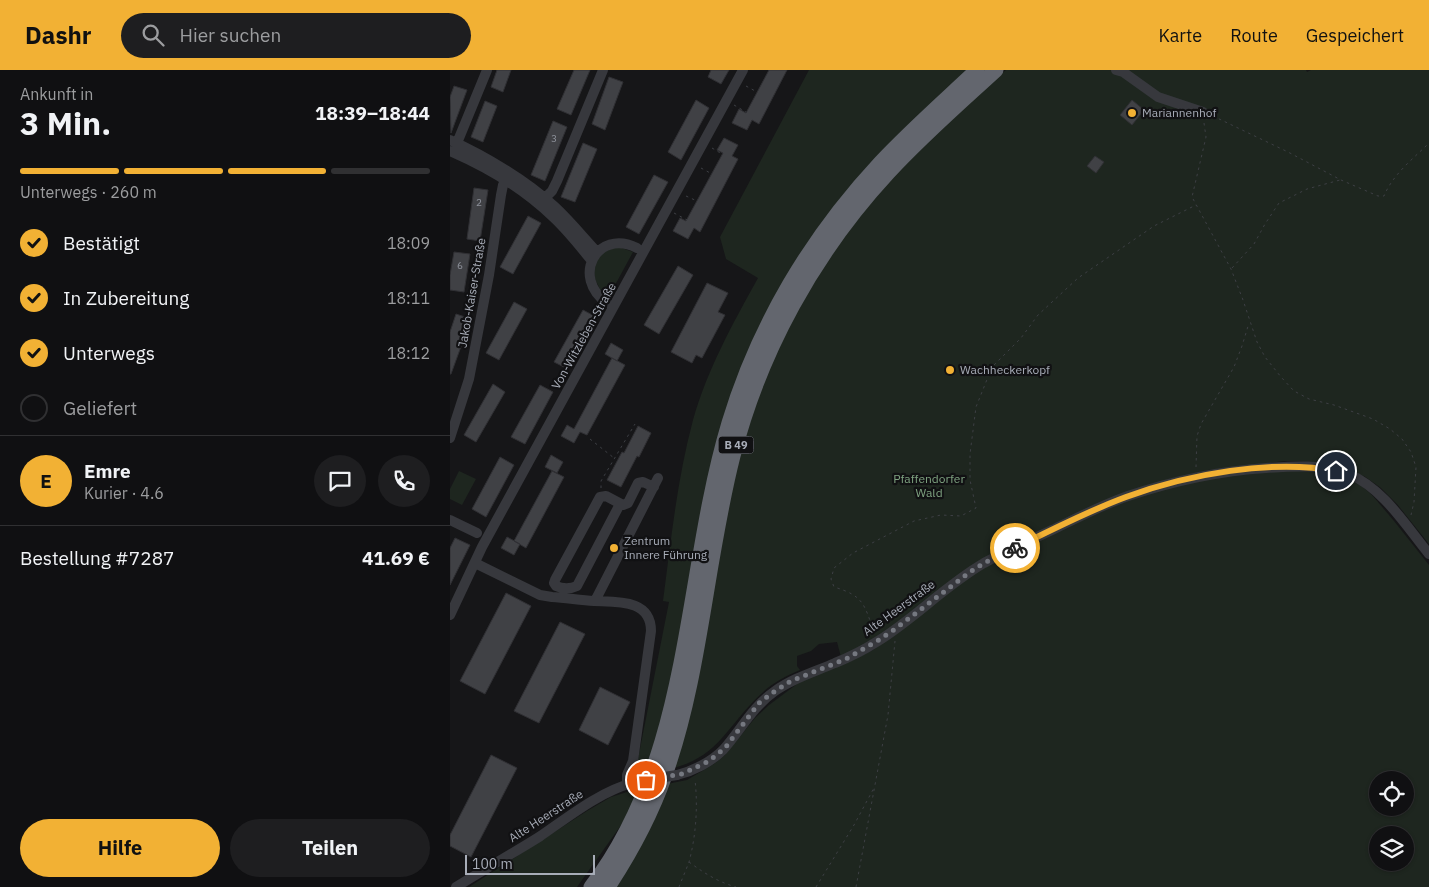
<!DOCTYPE html>
<html lang="de">
<head>
<meta charset="utf-8">
<style>
	:root { --surface:#101012; --page:#1e1e20; --text:#f1f3f6; --muted:#9c9d9f; --line:#303032; --accent:#f2b134 }
	body { margin:0; font-family:"IBM Plex Sans",sans-serif; background:var(--page); color:var(--text); height:100vh; display:flex; flex-direction:column; font-size:19px; white-space:nowrap }
	* { box-sizing:border-box; margin:0 }
	p { font-size:16px; color:var(--muted) }
	.icon { flex:none; width:28px; height:28px; fill:none; stroke:currentColor; stroke-width:2; stroke-linecap:round; stroke-linejoin:round }
	.map { position:relative; flex:1; overflow:hidden }
	.sheet { display:flex; flex-direction:column; background:var(--surface); width:450px }
	.sheet>* { flex:none }
	.controls { position:absolute; left:919px; top:701px; display:grid; gap:10px }
	.controls a { display:grid; place-items:center; width:45px; height:45px; border-radius:50%; background:var(--surface); box-shadow:0 1px 4px #0004,0 0 0 1px var(--line); font-size:25px }
	.scale { position:absolute; left:15px; bottom:12px; width:130px; box-sizing:border-box; padding-left:5px; border:2px solid #a8adb8; border-top:0; font-size:14px; line-height:18px; white-space:nowrap; color:#a8adb8; -webkit-text-stroke:4px #111113; paint-order:stroke }
	.pin { position:absolute; display:grid; place-items:center; width:42px; height:42px; color:#fff; margin:-21px; border:2px solid #fff; border-radius:50%; box-shadow:0 1px 5px #0007 }
	.courier { position:absolute; display:grid; place-items:center; width:50px; height:50px; margin:-25px; border:4px solid #f2b134; border-radius:50%; background:#fff; color:#222; box-shadow:0 1px 6px #0007 }
	.summary em { font-style:normal; font-weight:700 }
	.summary div { display:flex; flex-direction:column-reverse }
	.summary { display:flex; align-items:center; justify-content:space-between; height:85px; padding:0 20px }
	h1 { font-size:32px; font-weight:700; line-height:38px }
	.bar { display:grid; grid-template-columns:repeat(4,1fr); gap:8px 5px; align-content:center; height:60px; padding:0 20px }
	.bar i { height:6px; border-radius:4px; background:var(--line) }
	.bar .active { background:var(--accent) }
	.bar p { grid-column:span 4 }
	.line { display:flex; align-items:center; gap:12px; padding:0 20px; border-top:1px solid var(--line) }
	.line div { flex:1 }
	.round { display:grid; place-items:center; flex:none; width:52px; height:52px; border-radius:26px; background:var(--page) }
	ol { padding:0 20px; list-style:none }
	li { display:flex; align-items:center; gap:15px; height:55px }
	li p { margin-inline-start:auto }
	li .icon { padding:5px; border-radius:50%; background:var(--accent); color:#111; stroke-width:4 }
	li:last-child { color:var(--muted) }
	li i { width:28px; height:28px; border:2px solid var(--line); border-radius:50% }
	.cta { display:flex; gap:10px; margin-top:auto; padding:10px 20px }
	.cta a { flex:1; height:58px; border-radius:30px; background:var(--accent); color:#111; font-size:20px; font-weight:700; line-height:58px; text-align:center }
	.cta a+a { background:var(--page); color:var(--text) }
	header { display:flex; align-items:center; gap:30px; box-sizing:border-box; height:70px; padding:0 25px; background:var(--accent); color:#111 }
	header strong { font-size:24px }
	nav { display:flex; gap:28px; margin-inline-start:auto; font-size:18px }
	.search { width:350px; height:45px; background:var(--page); display:flex; align-items:center; gap:12px; box-sizing:border-box; padding:0 18px; border-radius:28px; color:var(--muted); font-size:19px }
	main { display:flex; flex:1; min-height:0 }
	.map>svg:first-child { display:block }
	.green { fill:#1e261f; fill-rule:evenodd }
	.building { fill:#404145; stroke:#303034 }
	.lines { fill:none; stroke-linecap:round; stroke-linejoin:round }
	.path { stroke:#3d3f44; stroke-width:1; stroke-dasharray:2.5 4; stroke-linecap:butt }
	.minor { stroke:#37383d; stroke-width:10 }
	.highway { stroke:#63666e; stroke-width:15 }
	.minor-bridge { stroke:#37383d; stroke-width:10 }
	.done { stroke:#757880; stroke-width:5; stroke-dasharray:0 9 }
	.route { stroke:#f2b134; stroke-width:6 }
	.poi-dot { fill:#f2b134; stroke:#111113; stroke-width:2 }
	.labels { text-anchor:middle; stroke-width:4.5; stroke-linejoin:round; paint-order:stroke }
	.number-label { font-size:10px; fill:#8e929b }
	.shield { fill:#111113; stroke:#7b7e86; stroke-width:1 }
	.shield-label { font-size:11px; font-weight:bold; fill:#a8adb8 }
	.poi-label { font-size:12px; fill:#a8adb8; stroke:#111113; text-anchor:start }
	.street-label { font-size:12px; fill:#a8adb8; stroke:#111113 }
	.park-label { font-size:12px; fill:#7fa381; stroke:#111113 }
</style>
</head>
<body>
<header>
<strong>Dashr</strong>
<div class="search"><svg class="icon" aria-label="search" viewBox="0 0 24 24"><circle cx="10" cy="10" r="6"/><path d="M15 15l6 6"/></svg>Hier suchen</div>
<nav><a>Karte</a><a>Route</a><a>Gespeichert</a></nav>
</header>
<main>
<section class="sheet">
<div class="summary"><div><h1>3 Min.</h1><p>Ankunft in</p></div><em>18:39–18:44</em></div>
<div class="bar"><i class="active"></i><i class="active"></i><i class="active"></i><i></i><p>Unterwegs · 260 m</p></div>
<ol>
<li><svg class="icon" aria-label="check" viewBox="0 0 24 24"><path d="M5 12l5 5 9-10"/></svg>Bestätigt<p>18:09</p></li>
<li><svg class="icon" aria-label="check" viewBox="0 0 24 24"><path d="M5 12l5 5 9-10"/></svg>In Zubereitung<p>18:11</p></li>
<li><svg class="icon" aria-label="check" viewBox="0 0 24 24"><path d="M5 12l5 5 9-10"/></svg>Unterwegs<p>18:12</p></li>
<li><i></i>Geliefert</li>
</ol>
<div class="line" style="height:90px"><b class="round" style="background:var(--accent);color:#111">E</b><div><b>Emre</b><p>Kurier · 4.6</p></div><a class="round"><svg class="icon" aria-label="chat" viewBox="0 0 24 24"><path d="M4 5h16v11H9l-5 4z"/></svg></a><a class="round"><svg class="icon" aria-label="phone" viewBox="0 0 24 24"><path d="M5 4h4l2 5-3 2q2 4 5 5l2-3 5 2v4C11 20 4 13 5 4z"/></svg></a></div>
<div class="line" style="height:65px"><div>Bestellung #7287</div><b>41.69 €</b></div>
<div class="cta"><a>Hilfe</a><a>Teilen</a></div>
</section>
<div class="map">
<svg width="979" height="817" viewBox="0 0 979 817">
	<rect width="100%" height="100%" fill="#161618"/>
	<path class="green" d="M359,0H519L341,202L196,702L185,704L219,532L213,531C221,470 227,410 243,350C257,300 283,253 308,208L276,189L270,167Z
		M556,0H856L857,2L861,0H979V474L947,434L931,418L914,406L865,392L835,391L758,400L554,478L423,570L391,587L387,572L369,574L361,581L347,586V596L350,600C336,606 322,613 311,624C279,653 269,687 223,698L295,358L325,282L375,187L472,72Z
		M169,177L183,182L158,228C152,225 151,221 148,215C137,196 149,180 169,177Z
		M837,400L875,403L890,406L903,411L914,418L922,425L944,451L979,495V817H165L217,714L237,710L264,694L275,685L305,648L319,635L347,614L358,608L399,592L423,580L454,558L523,504L554,485L681,429L748,409ZM928,710H955V738H928ZM928,765H955V792H928Z
		M9,401L26,409L12,435L0,429V419Z
		M190,718L174,751L127,817H19L137,741L161,727Z"/>
	<path class="building" d="M47,0H61L53,22L41,17Z
		M124,0H140L121,45L107,39Z
		M261,0H279L271,14L258,7Z
		M319,0H337L309,54L302,50L297,60L282,53L289,39L296,43Z
		M159,7L173,12L155,60L142,54Z
		M4,16L17,20L1,63L0,27Z
		M246,30L259,38L231,90L218,82Z
		M682,30L694,40L682,55L670,45Z
		M35,31L47,36L33,72L21,67Z
		M103,51L117,57L95,111L81,105Z
		M274,68L288,75L282,86L288,89L250,162L244,158L238,169L223,161L230,148L236,151L273,83L267,80Z
		M133,73L147,79L125,132L111,127Z
		M645,86L654,92L646,103L637,96Z
		M204,105L218,112L189,164L176,157Z
		M24,118L38,120L30,171L17,169Z
		M78,146L91,153L63,204L50,197Z
		M4,182L20,184L14,222L0,220V205Z
		M228,196L243,205L209,264L194,255Z
		M257,213L278,223L268,242L275,245L252,288L246,285L242,293L221,282Z
		M64,232L77,239L49,290L36,283Z
		M133,240L146,247L118,299L104,292Z
		M6,244L21,249L1,304H0V262Z
		M161,273L173,280L167,291L155,284Z
		M162,288L175,295L137,365L130,362L124,373L111,366L117,355L124,359Z
		M43,314L55,322L26,372L14,365Z
		M90,315L103,322L75,374L61,367Z
		M188,356L201,363L189,387L187,386L171,417L157,410L172,382L174,383Z
		M101,385L113,392L107,403L95,397Z
		M50,387L64,395L36,447L22,439Z
		M102,401L114,407L76,478L64,471Z
		M57,467L70,474L64,485L51,478Z
		M5,468L20,475L0,515V478Z
		M56,523L81,536L35,624L10,611Z
		M110,552L135,564L89,653L64,641Z
		M150,617L180,632L158,675L129,660Z
		M41,685L67,698L21,787L0,776V765Z"/>
	<g class="lines">
		<path class="path" d="M296,16L307,22
			M284,35L296,42
			M763,46L838,82L891,110L928,126H934C943,104 963,89 979,73
			M754,53L756,67L742,127L781,199L793,230L807,272L815,287L831,307L844,321L859,329L884,335L923,349L940,359L952,369L961,382L966,397L964,432L961,445
			M262,78L272,84
			M251,98L262,104
			M236,126L247,131
			M224,143L237,150
			M782,198L804,174L815,154L829,133L857,119L890,110
			M140,369L164,388
			M746,397L747,366L751,354L784,297L792,276L799,253
			M151,418V411L185,354
			M424,562C414,534 414,526 384,517L381,509L384,498L403,483L464,451L491,445L511,446L526,438L520,410V384L526,337L542,297L571,268L588,245L628,208L704,156L746,135
			M239,792C254,803 268,812 286,817
			M229,817C232,809 236,800 239,792C246,766 248,736 245,710
			M366,817L404,755L425,716
			M406,817L438,645L445,571"/>
		<path class="minor" d="M666,0L673,2L708,27L753,42
			M0,70C35,86 76,110 105,137C120,151 133,167 147,182
			M7,73L37,0
			M0,81C37,97 74,119 103,147C117,160 129,175 141,190
			M91,132L102,121L107,111L153,0
			M157,233C121,208 146,158 187,178
			M0,368L19,309L39,205L51,125L53,115L60,103
			M170,434L127,516C121,519 112,519 106,516L104,513L105,510L150,427L156,426L173,435L178,433L188,413L193,412L204,417
			M0,450L27,463
			M25,493L90,525L102,527C116,528 130,530 144,531C167,532 201,529 201,561L183,691L177,705V714
			M145,531L208,408
			M0,545L32,477L293,0
			M227,705C243,701 261,692 273,680C291,660 302,637 325,621C343,608 364,602 385,593C400,587 414,580 428,571C465,548 496,515 534,493C556,481 579,471 602,460C627,448 652,435 678,426C723,411 769,401 816,398C843,396 873,394 899,404C934,419 956,456 979,484
			M6,817C33,800 62,784 89,767C117,748 149,722 182,713"/>
		<path class="highway" d="M141,817C243,684 233,507 279,353C308,256 361,167 430,93C461,60 494,31 527,0
			M158,817C181,782 201,745 215,705C251,604 256,491 283,386C310,281 364,183 438,103C472,66 509,34 546,0"/>
		<path class="minor-bridge" d="M183,712L227,705"/>
	</g>
	<g class="lines">
		<path class="done" d="M196,710L232,704L259,691L275,678L309,633L325,621L341,611L396,589L427,571L445,559L520,502L534,493L565,478"/>
		<path class="route" d="M565,478C601,460 638,441 676,427C738,404 822,389 886,401"/>
	</g>
	<g class="poi-dot">
		<circle cx="682" cy="43" r="5"/>
		<circle cx="500" cy="300" r="5"/>
		<circle cx="164" cy="478" r="5"/>
	</g>
	<g class="labels">
		<g class="number-label">
			<text x="104" y="72">3</text>
			<text x="29" y="136">2</text>
			<text x="10" y="199">6</text>
		</g>
		<rect class="shield" x="268.5" y="366.5" width="35" height="17" rx="4"/>
		<g class="shield-label">
			<text x="286" y="379">B 49</text>
		</g>
		<g class="poi-label">
			<text x="692" y="47">Mariannenhof</text>
			<text x="510" y="304">Wachheckerkopf</text>
			<text x="174" y="475">Zentrum<tspan x="174" dy="14">Innere Führung</tspan></text>
		</g>
		<g class="street-label">
			<text transform="translate(22 223) rotate(-80)" y="4">Jakob-Kaiser-Straße</text>
			<text transform="translate(134 266) rotate(-61)" y="4">Von-Witzleben-Straße</text>
			<text transform="translate(449 538) rotate(-36)" y="4">Alte Heerstraße</text>
			<text transform="translate(96 746) rotate(-33)" y="4">Alte Heerstraße</text>
		</g>
		<g class="park-label">
			<text x="479" y="413">Pfaffendorfer<tspan x="479" dy="14">Wald</tspan></text>
		</g>
	</g>
</svg>
<div class="controls">
<a><svg class="icon" aria-label="locate" viewBox="0 0 24 24"><circle cx="12" cy="12" r="6"/><path d="M12 2v4M12 18v4M2 12h4M18 12h4"/></svg></a>
<a><svg class="icon" aria-label="layers" viewBox="0 0 24 24"><path d="M12 4l9 5-9 5-9-5zM3 14l9 5 9-5"/></svg></a>
</div>
<div class="scale">100 m</div>
<div class="pin" style="left:196px;top:710px;background:#ea580c"><svg class="icon" aria-label="bag" viewBox="0 0 24 24"><path d="M5 8h14l-1 12H6zM9 8a3 3 0 0 1 6 0"/></svg></div>
<div class="pin" style="left:886px;top:401px;background:#1f2937"><svg class="icon" aria-label="home" viewBox="0 0 24 24"><path d="M3 11l9-7 9 7M6 9v11h12V9"/></svg></div>
<div class="courier" style="left:565px;top:478px"><svg class="icon" aria-label="bike" viewBox="0 0 24 24"><circle cx="6" cy="16" r="4"/><circle cx="18" cy="16" r="4"/><path d="M6 16l4-8h5l3 8M10 8l3 8H6M13 5h3"/></svg></div>
</div>
</main>
</body>
</html>
